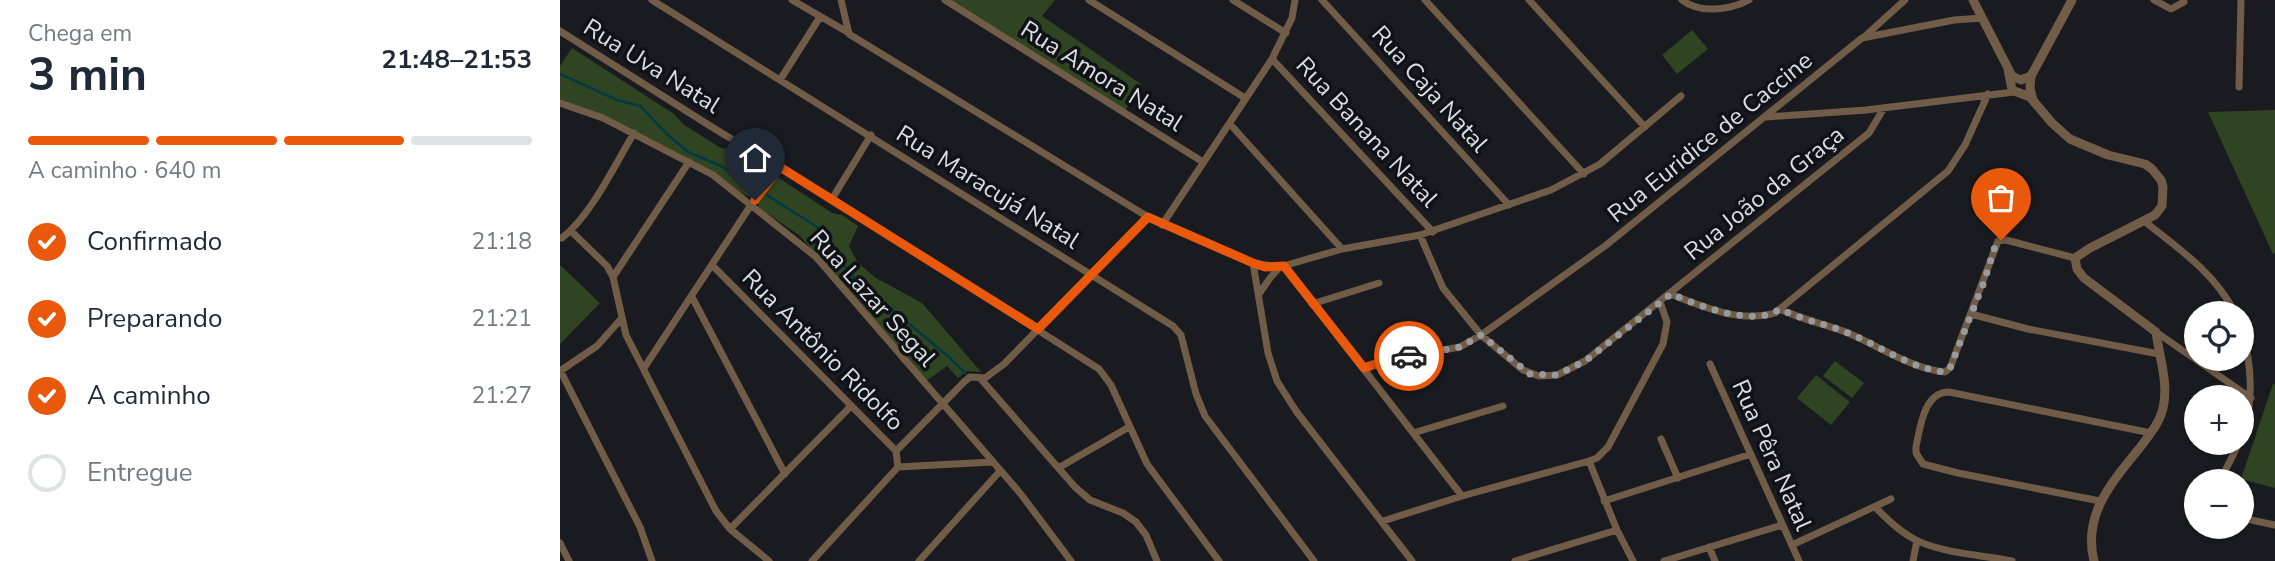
<!DOCTYPE html>
<html lang="pt">
<head>
<meta charset="utf-8">
<style>
	:root { --surface:#fff; --page:#f2f2f3; --text:#1f2937; --muted:#747a83; --line:#e0e1e3; --accent:#ea580c }
	body { margin:0; font-family:"Nunito Sans",sans-serif; background:var(--page); color:var(--text); height:100vh; display:flex; flex-direction:column; font-size:26px; white-space:nowrap }
	* { box-sizing:border-box; margin:0 }
	p { font-size:23px; color:var(--muted) }
	.icon { flex:none; width:38px; height:38px; fill:none; stroke:currentColor; stroke-width:2; stroke-linecap:round; stroke-linejoin:round }
	.map { position:relative; flex:1; overflow:hidden }
	.panel { display:flex; flex-direction:column; background:var(--surface); width:560px }
	.panel>* { flex:none }
	.fabs { position:absolute; left:1624px; top:301px; display:grid; gap:14px }
	.fabs a { display:grid; place-items:center; width:70px; height:70px; border-radius:50%; background:var(--surface); box-shadow:0 2px 5px #0004; font-size:35px }
	.pin { position:absolute; display:grid; place-items:center; width:60px; height:60px; color:#fff; margin:-72px -30px; border-radius:50% 50% 50% 0; rotate:-45deg; box-shadow:0 0 7px #0007 }
	.pin .icon { rotate:45deg }
	.courier { position:absolute; display:grid; place-items:center; width:70px; height:70px; margin:-35px; border:5px solid #ea580c; border-radius:50%; background:#fff; color:#222; box-shadow:0 2px 9px #0007 }
	.headline em { font-style:normal; font-weight:700 }
	.headline div { display:flex; flex-direction:column-reverse }
	.headline { display:flex; align-items:center; justify-content:space-between; height:119px; padding:0 28px }
	h1 { font-size:46px; font-weight:700; line-height:52px }
	.bar { display:grid; grid-template-columns:repeat(4,1fr); gap:10px 7px; align-content:center; height:84px; padding:0 28px }
	.bar i { height:9px; border-radius:5px; background:var(--line) }
	.bar .active { background:var(--accent) }
	.bar p { grid-column:span 4 }
	ol { padding:0 28px; list-style:none }
	li { display:flex; align-items:center; gap:21px; height:77px }
	li p { margin-inline-start:auto }
	li .icon { padding:7px; border-radius:50%; background:var(--accent); color:#fff; stroke-width:4 }
	li:last-child { color:var(--muted) }
	li i { width:38px; height:38px; border:4px solid var(--line); border-radius:50% }
	main { display:flex; flex:1; min-height:0 }
	.map>svg:first-child { display:block }
	.green { fill:#2f4420 }
	.lines { fill:none; stroke-linecap:round; stroke-linejoin:round }
	.stream { stroke:#003a43; stroke-width:2.5 }
	.minor { stroke:#715d47; stroke-width:7 }
	.tertiary { stroke:#715d47; stroke-width:9 }
	.done { stroke:#989a9d; stroke-width:7; stroke-dasharray:0 12.6 }
	.route { stroke:#ea580c; stroke-width:9 }
	.labels { text-anchor:middle; stroke-width:7; stroke-linejoin:round; paint-order:stroke }
	.street-label { font-size:24px; fill:#dcdee1; stroke:#101217 }
</style>
</head>
<body>
<main>
<section class="panel">
<div class="headline"><div><h1>3 min</h1><p>Chega em</p></div><em>21:48–21:53</em></div>
<div class="bar"><i class="active"></i><i class="active"></i><i class="active"></i><i></i><p>A caminho · 640 m</p></div>
<ol>
<li><svg class="icon" aria-label="check" viewBox="0 0 24 24"><path d="M5 12l5 5 9-10"/></svg>Confirmado<p>21:18</p></li>
<li><svg class="icon" aria-label="check" viewBox="0 0 24 24"><path d="M5 12l5 5 9-10"/></svg>Preparando<p>21:21</p></li>
<li><svg class="icon" aria-label="check" viewBox="0 0 24 24"><path d="M5 12l5 5 9-10"/></svg>A caminho<p>21:27</p></li>
<li><i></i>Entregue</li>
</ol>
</section>
<div class="map">
<svg width="1715" height="561" viewBox="0 0 1715 561">
	<rect width="100%" height="100%" fill="#191b20"/>
	<path class="green" d="M385,0H495L482,16L581,84L564,113Z
		M1132,30L1148,49L1117,74L1102,55Z
		M12,48L114,114L124,125L161,148L179,150L203,165L207,172L190,197L179,192L162,178L0,101V66Z
		M1715,110V253L1713,254L1648,112Z
		M216,178H219L272,213L282,215L298,226L289,246L298,263L316,278L362,303L421,372L407,371L398,378L387,366L366,381L239,235L199,208L198,203Z
		M0,265L40,303L0,344Z
		M1275,361L1304,383L1292,398L1263,376Z
		M1256,375L1290,402L1271,425L1237,398Z
		M1713,384H1715V488L1681,479Z"/>
	<g class="lines">
		<path class="stream" d="M0,74L57,100L80,106L107,134L128,152L159,165L196,188
			M202,192L265,232L278,258L293,277L390,358L406,374"/>
		<path class="minor" d="M92,0L613,326L621,335L636,394L645,416L754,561
			M232,0L289,33
			M281,0L289,34L588,217L693,263L708,353L717,381L736,411L852,561
			M385,0L643,162
			M529,0L685,98
			M673,0L726,33
			M762,0L949,205
			M865,0L1024,174
			M969,0L1085,127
			M1122,0C1140,14 1170,10 1189,0
			M1594,0L1611,9L1624,2
			M0,31L155,129L272,199L539,369L551,385L587,464L659,561
			M1303,38L1345,0
			M712,59L873,232
			M220,80L260,17
			M1679,87L1681,0
			M0,103L43,118L153,175L256,257L460,493L511,561
			M1207,117L1306,110L1454,92
			M670,124L782,249
			M272,199L311,135
			M1584,221C1618,248 1655,273 1675,313
			M602,225L712,59L732,18L735,0
			M11,231L47,266L53,277L66,335L156,511L170,529L209,561
			M860,235L883,288L921,335L963,370L979,376L997,375L1025,361L1309,133L1324,108
			M2,238C32,214 54,166 74,133
			M693,263L720,267L782,249L860,235L991,190L1040,164L1121,96
			M152,265L336,451L338,467
			M724,266L902,496
			M53,277L129,162
			M699,294L710,278L720,267
			M1110,294C1143,307 1180,323 1215,313L1388,171L1405,145L1428,94
			M132,297L225,474
			M752,304L819,283
			M1220,309C1242,320 1266,324 1288,333C1319,346 1352,369 1385,372L1390,368L1438,241L1446,240L1515,258
			M1411,314L1468,329L1599,354
			M1682,330C1692,367 1694,400 1682,437
			M1596,332L1691,398
			M1150,364L1239,561
			M84,368L191,205L220,167
			M804,368L830,359L900,347L921,335L1045,246L1302,38L1394,20L1423,18
			M0,370L80,527L92,561
			M0,371L37,346L61,319
			M420,378L515,487L530,500L563,513L576,522L586,535L597,561
			M853,433L943,406
			M1101,439L1118,478
			M336,451L404,382L410,377L425,378L444,364L588,217
			M1029,461L1057,530L1073,561
			M500,467L569,427
			M1660,481L1679,443
			M1044,501L1191,454
			M1540,501L1398,473L1363,464L1356,453V447C1360,427 1364,392 1389,392L1591,433
			M1315,507C1327,519 1339,531 1354,539C1380,553 1422,555 1452,561
			M1682,518L1715,525
			M823,521L902,496L1029,461L1037,458L1048,447L1103,344L1107,322L1100,302
			M170,529L291,406
			M0,543L9,561
			M1232,545L1331,499
			M1149,547L1155,561
			M252,561L338,467L432,462
			M359,561L440,471
			M955,561L1057,530
			M1104,561L1222,525
			M1353,561L1357,541"/>
		<path class="tertiary" d="M1413,0L1452,76L1461,80L1471,76
			M1448,69L1452,90L1470,97L1492,123L1510,139L1548,155L1585,164L1592,169L1601,180L1603,187L1602,206L1595,215L1530,248L1515,258L1517,269L1524,278L1596,332C1599,356 1609,384 1603,408C1600,422 1590,434 1582,445C1554,480 1522,513 1534,561
			M1473,100L1470,89L1471,76L1512,0"/>
	</g>
	<g class="lines">
		<path class="done" d="M849,356L900,347L921,335L970,374L997,375L1025,361L1111,294C1138,305 1193,328 1220,309C1240,319 1262,323 1283,331C1316,343 1350,369 1385,372L1390,368L1424,282L1436,243L1441,240"/>
		<path class="route" d="M195,200L220,167L478,329L588,217L693,263L705,267L724,266L804,368L830,359L849,356"/>
	</g>
	<g class="labels">
		<g class="street-label">
			<text transform="translate(92 66) rotate(32)" y="8">Rua Uva Natal</text>
			<text transform="translate(542 76) rotate(32)" y="8">Rua Amora Natal</text>
			<text transform="translate(870 89) rotate(48)" y="8">Rua Caja Natal</text>
			<text transform="translate(807 132) rotate(47)" y="8">Rua Banana Natal</text>
			<text transform="translate(1150 137) rotate(-39)" y="8">Rua Euridice de Caccine</text>
			<text transform="translate(428 187) rotate(32)" y="8">Rua Maracujá Natal</text>
			<text transform="translate(1204 193) rotate(-39)" y="8">Rua João da Graça</text>
			<text transform="translate(313 298) rotate(48)" y="8">Rua Lazar Segal</text>
			<text transform="translate(263 350) rotate(45)" y="8">Rua Antônio Ridolfo</text>
			<text transform="translate(1212 455) rotate(66)" y="8">Rua Pêra Natal</text>
		</g>
	</g>
</svg>
<div class="fabs">
<a><svg class="icon" aria-label="locate" viewBox="0 0 24 24"><circle cx="12" cy="12" r="6"/><path d="M12 2v4M12 18v4M2 12h4M18 12h4"/></svg></a>
<a>+</a>
<a>−</a>
</div>
<div class="pin" style="left:1441px;top:240px;background:#ea580c"><svg class="icon" aria-label="bag" viewBox="0 0 24 24"><path d="M5 8h14l-1 12H6zM9 8a3 3 0 0 1 6 0"/></svg></div>
<div class="pin" style="left:195px;top:200px;background:#1f2937"><svg class="icon" aria-label="home" viewBox="0 0 24 24"><path d="M3 11l9-7 9 7M6 9v11h12V9"/></svg></div>
<div class="courier" style="left:849px;top:356px"><svg class="icon" aria-label="car" viewBox="0 0 24 24"><path d="M5 17H2v-5l4-1 3-4h7l3 4 3 1v5h-3M9 17h6M6 11h13"/><circle cx="7" cy="17" r="2"/><circle cx="17" cy="17" r="2"/></svg></div>
</div>
</main>
</body>
</html>
